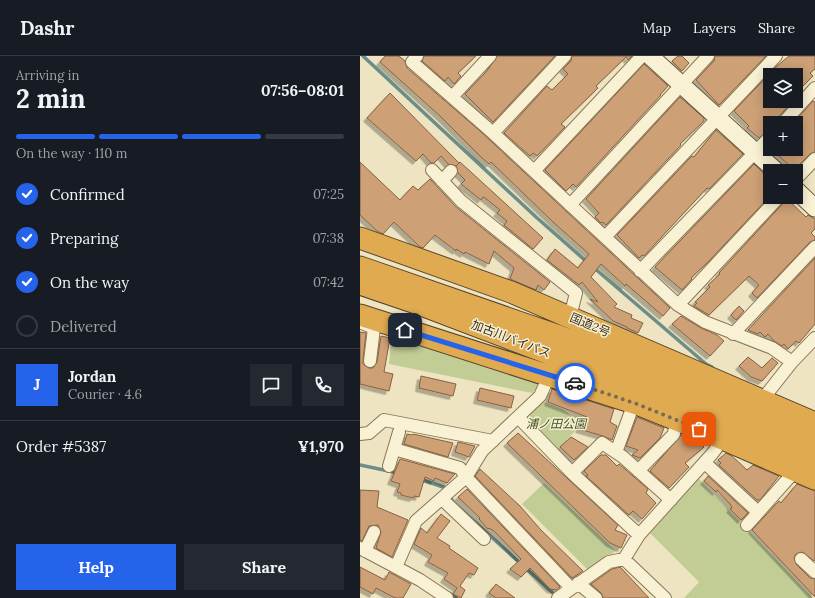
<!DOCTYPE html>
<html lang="en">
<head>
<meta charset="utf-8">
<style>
	:root { --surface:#171b24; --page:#242831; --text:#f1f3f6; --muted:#9ea1a6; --line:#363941; --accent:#2563eb }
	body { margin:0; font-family:Lora,"Noto Sans JP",serif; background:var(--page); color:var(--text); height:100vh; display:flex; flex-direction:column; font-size:15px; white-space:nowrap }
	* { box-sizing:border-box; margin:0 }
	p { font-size:13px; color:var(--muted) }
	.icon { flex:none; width:22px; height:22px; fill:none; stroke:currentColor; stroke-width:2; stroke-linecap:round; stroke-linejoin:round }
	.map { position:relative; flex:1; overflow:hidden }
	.sheet { display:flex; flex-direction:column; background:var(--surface); width:360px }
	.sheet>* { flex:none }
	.tools { position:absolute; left:403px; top:12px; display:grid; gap:8px }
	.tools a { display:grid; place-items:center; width:40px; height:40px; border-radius:0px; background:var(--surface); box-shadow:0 2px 10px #0003; font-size:20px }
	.pin { position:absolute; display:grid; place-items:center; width:34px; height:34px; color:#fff; margin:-17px; border-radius:8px; box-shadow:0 2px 6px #0006 }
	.courier { position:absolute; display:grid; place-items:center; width:40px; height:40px; margin:-20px; border:3px solid #2563eb; border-radius:50%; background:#fff; color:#222; box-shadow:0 1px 5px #0007 }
	.head em { font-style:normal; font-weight:800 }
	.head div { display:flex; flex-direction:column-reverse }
	.head { display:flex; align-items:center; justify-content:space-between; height:68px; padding:0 16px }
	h1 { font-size:26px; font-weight:800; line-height:30px }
	.bar { display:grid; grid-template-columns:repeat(4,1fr); gap:6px 4px; align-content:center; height:48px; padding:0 16px }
	.bar i { height:5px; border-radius:3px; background:var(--line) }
	.bar .current { background:var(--accent) }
	.bar p { grid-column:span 4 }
	.line { display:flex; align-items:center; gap:10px; padding:0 16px; border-top:1px solid var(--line) }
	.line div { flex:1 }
	.round { display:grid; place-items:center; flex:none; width:42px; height:42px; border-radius:0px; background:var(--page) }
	ol { padding:0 16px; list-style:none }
	li { display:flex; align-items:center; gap:12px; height:44px }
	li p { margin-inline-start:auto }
	li .icon { padding:4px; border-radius:50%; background:var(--accent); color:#fff; stroke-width:4 }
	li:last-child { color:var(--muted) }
	li i { width:22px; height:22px; border:2px solid var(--line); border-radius:50% }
	.button { display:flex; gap:8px; margin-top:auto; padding:8px 16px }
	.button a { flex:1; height:46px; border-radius:0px; background:var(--accent); color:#fff; font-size:16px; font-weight:800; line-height:46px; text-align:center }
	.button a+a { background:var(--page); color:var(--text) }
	header { display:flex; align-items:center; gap:24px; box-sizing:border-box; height:56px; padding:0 20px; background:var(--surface); border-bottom:1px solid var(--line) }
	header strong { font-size:19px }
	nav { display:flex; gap:22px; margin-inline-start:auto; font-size:14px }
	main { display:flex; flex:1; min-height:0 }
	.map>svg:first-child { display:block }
	.green { fill:#c2cd95 }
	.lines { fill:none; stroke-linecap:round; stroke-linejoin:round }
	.stream { stroke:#6b8f88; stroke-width:3.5 }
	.building { fill:#cda076; stroke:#88603e; filter:url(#shadow) }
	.street-casing { stroke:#887558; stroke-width:14 }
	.secondary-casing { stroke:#6a563c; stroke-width:19 }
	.highway-casing { stroke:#56432d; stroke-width:23 }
	.street { stroke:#f9f1d4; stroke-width:12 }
	.secondary { stroke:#f9f1d4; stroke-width:17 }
	.highway { stroke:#e0aa50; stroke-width:21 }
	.done { stroke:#776c56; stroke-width:4; stroke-dasharray:0 7.2 }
	.route { stroke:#2563eb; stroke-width:5 }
	.labels { text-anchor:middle; stroke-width:3; stroke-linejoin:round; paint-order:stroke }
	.street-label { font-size:12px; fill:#372c1d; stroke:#f6eed0 }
	.park-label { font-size:12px; font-style:italic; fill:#445423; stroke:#f6eed0 }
</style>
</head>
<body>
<header>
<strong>Dashr</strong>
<nav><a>Map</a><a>Layers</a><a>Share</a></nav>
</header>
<main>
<section class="sheet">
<div class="head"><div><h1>2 min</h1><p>Arriving in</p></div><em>07:56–08:01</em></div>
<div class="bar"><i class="current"></i><i class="current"></i><i class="current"></i><i></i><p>On the way · 110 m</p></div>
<ol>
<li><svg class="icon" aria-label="check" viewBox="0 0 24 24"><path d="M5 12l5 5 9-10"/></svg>Confirmed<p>07:25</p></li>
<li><svg class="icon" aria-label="check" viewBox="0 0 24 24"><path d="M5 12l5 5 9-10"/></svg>Preparing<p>07:38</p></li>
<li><svg class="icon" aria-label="check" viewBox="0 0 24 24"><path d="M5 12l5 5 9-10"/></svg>On the way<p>07:42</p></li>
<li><i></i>Delivered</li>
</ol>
<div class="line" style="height:72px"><b class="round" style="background:var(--accent);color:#fff">J</b><div><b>Jordan</b><p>Courier · 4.6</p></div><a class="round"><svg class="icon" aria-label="chat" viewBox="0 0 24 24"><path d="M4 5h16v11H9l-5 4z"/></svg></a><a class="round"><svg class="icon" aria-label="phone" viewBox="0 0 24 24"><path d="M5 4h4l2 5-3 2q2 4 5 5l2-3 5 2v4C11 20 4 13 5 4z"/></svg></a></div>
<div class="line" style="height:52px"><div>Order #5387</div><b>¥1,970</b></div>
<div class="button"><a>Help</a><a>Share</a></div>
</section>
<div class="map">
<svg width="455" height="542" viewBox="0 0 455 542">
	<defs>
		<filter id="shadow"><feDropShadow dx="-3.5" dy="3.5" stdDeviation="0" flood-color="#0004"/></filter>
	</defs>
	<rect width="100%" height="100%" fill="#eee4c1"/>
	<path class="green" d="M32,273L177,322L179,330L172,337L29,308Z
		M181,345L203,353L213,362L212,364L220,370L198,393L170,367V359Z
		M339,423L453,542H324L339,526L290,477Z
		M184,427L256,495L229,515L162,448Z"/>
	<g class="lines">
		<path class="stream" d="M3,0L176,161L227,206
			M233,211L346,308L352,311
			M0,409L38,417
			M60,423L86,432L93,446L161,508
			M166,512L196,540
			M89,537L96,542"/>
	</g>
	<path class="building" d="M25,0H39L45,5L47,12L120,75L310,252L303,260L266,228L265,230L241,208L231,221L257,248L254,251L272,259L271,262L283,267L278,277L267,272V271L253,265L230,243L238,246L222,226L219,229L187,204L195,193L218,212L229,198L194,167L131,106L129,108L122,102L80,60L20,6Z
		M64,0H116L98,17L101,20L94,28L88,21L85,25L62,5Z
		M137,0H195L133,66L105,38L127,15Z
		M212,0H272L268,4L266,1L236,30L238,32L201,68L205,71L177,100L173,97L170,100L144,77L187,30L192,34L208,18L203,13L211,5Z
		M318,0H322L329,7L322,15L312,5Z
		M355,0H406L359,49L336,24L354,5Z
		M429,0H455V13L450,17L453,20L439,34L442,35L436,42V19H410V45H433L413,67H410V74L399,82L387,72L389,70L374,55L416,11Z
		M284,8L308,30L300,39H301L216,131L213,128L206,135L185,114Z
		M30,37L99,107L96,110L88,108L81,100L74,107H71L63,98L56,105L7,62Z
		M320,41L344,62V65L320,88L321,89L246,169L243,166L241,167L235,161L239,157L226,143Z
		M453,45L455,46V96L450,98L436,112L431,109L430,110L411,93H436L435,65Z
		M356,74L383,98L349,133L347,132L284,200L282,199L279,202L257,179L332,100L334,101Z
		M0,106L40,144L53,130L58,134L70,123L96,151L190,226L184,234L178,229L176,234L150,223L154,212L134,195L129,208L105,196L104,198L96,193V195L75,179L63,192L60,191L34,166L23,178L17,175L0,159Z
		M100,106L183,182L173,193L144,169L147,165L137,157L140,154L125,142L123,141L121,144L101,128L105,124L98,117L96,110Z
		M394,108L410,123V140L348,206L331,222L332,223L322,234L295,211Z
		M427,143L446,161L448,159L455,163V173L451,177L455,181V184L450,186L397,242L392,237L399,229L389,220L349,259L334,250L337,247L335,246L350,231L348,229L360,218L359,217Z
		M455,202V268L439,287L436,285L428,293L424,288L422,290L414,285L408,278L405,281L400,276L398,278L388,274Z
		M379,250L384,255L376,264L371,259Z
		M321,260L341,272L357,279L364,285L350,300L312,268Z
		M0,276L6,277L3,304V308L9,312H13L17,306L21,280L30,282L24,316L33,318L29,335L0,328Z
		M388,301L402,312L412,302L418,307L402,325L391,321L379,310Z
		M61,320L96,328L93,340L59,332Z
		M120,332L154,340L151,352L117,344Z
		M192,333L254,353L250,366L257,370L252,384L243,380L219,373L227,361L188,346Z
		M277,361L304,372L300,382L280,402L272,399L278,394L266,390Z
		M158,377L258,469L255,474L267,479L261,492L250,487L147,387Z
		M47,378L52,379L53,378L93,387L88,401L44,388Z
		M321,379L339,386L344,391L325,407L329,411L309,432L290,415Z
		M211,381L228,391L214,404L200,391Z
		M98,386L115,390L109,401L95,396Z
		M366,397L372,400L387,414L393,409L419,420L400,444H397L359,409L361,407L358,404Z
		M241,399H246L257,410L259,408L288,433L286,437L296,447L282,463L273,455L269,459L226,420L228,419L224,415Z
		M40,403L95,418L87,427L75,422L74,425L65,421L59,441L54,440L53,442L41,439V437L37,436L40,428L31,425Z
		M120,413L160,450L181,474L223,515L212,522L115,420Z
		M348,420L388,457L381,464L370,453L372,452L370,448L357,434L356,436L344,425Z
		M437,428L455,435V503L454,505L442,496L436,498L434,502L436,508L450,522L455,523V541L392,474L419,445L421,447Z
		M107,433L200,531L196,534L190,533L170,512L161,521L150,513L161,503L134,475L129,472L128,473L119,463L120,462L98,441Z
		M0,434L19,435L17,451L48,464L32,501L16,492L21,476L18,469L9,470L2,485L0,484Z
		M81,458L90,465L77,482L90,490L89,492L118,512L114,519L109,517L100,530L105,534L101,542L93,538L97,532L84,523L88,517L68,506L72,499L54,488L61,472L67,477Z
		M0,511L25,524L29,516L51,528L43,542H35L16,532L13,538L0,531Z
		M260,511L263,514L289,542H243L241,537L231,528L252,513Z
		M136,528L155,542H136L129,537Z"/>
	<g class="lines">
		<defs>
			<path id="street" d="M57,0L52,6L133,77L318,249L345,266L412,292L432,306
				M92,41L130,0
				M423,67L455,32
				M133,77L205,0
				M72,114L101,145L216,237L210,261
				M174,115L282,0
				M436,123L455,103
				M82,125L91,115
				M210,149L348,0
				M245,181L416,0
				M280,215L410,81
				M318,249L419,141
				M2,267L14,272L10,305
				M373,278L455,191
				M402,344L432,306L455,282
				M158,361L212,417L279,479
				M0,378L9,377L24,364L133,385
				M258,391L274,347
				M34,393L100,412L106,421L211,532
				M345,407L398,456
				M29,410L39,376
				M278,415L314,378L316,364
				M212,417L242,387L263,401L311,444
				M82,443L124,483
				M387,469L435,415
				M0,492L60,524L87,542
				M5,495L14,476
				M264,503L305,542
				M441,503L455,516
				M36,511L56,465L106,421L122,395L180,340L189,320
				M218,527L236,542
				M198,542L249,506L264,503L279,479L352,398L363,383"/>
			<path id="secondary" d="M290,0L416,115
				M436,134L455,152"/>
			<path id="highway" d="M0,182L151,236L455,367
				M0,211L199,280L279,311L455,388
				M0,228L56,247L332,352L455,406
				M0,259L277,348L349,377L455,423"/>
		</defs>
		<use href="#street" class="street-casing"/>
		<use href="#secondary" class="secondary-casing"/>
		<use href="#highway" class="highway-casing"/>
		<use href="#street" class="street"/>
		<use href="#secondary" class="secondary"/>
		<use href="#highway" class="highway"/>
	</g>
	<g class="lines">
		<path class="done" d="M215,327L277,348L339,373"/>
		<path class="route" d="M45,274L215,327"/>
	</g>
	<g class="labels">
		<g class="street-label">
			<text transform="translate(230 269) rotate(23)" y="4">国道2号</text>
			<text transform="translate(151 283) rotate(21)" y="4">加古川バイパス</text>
		</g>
		<g class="park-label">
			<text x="196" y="372">浦ノ田公園</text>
		</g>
	</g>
</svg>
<div class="tools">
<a><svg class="icon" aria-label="layers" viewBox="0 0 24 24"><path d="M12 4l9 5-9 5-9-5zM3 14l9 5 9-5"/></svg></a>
<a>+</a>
<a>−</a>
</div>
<div class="pin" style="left:339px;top:373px;background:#ea580c"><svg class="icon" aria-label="bag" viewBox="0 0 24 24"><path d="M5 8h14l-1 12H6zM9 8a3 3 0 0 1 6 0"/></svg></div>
<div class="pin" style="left:45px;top:274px;background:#1f2937"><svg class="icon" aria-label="home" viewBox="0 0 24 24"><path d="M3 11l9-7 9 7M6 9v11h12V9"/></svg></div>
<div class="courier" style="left:215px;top:327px"><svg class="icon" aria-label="car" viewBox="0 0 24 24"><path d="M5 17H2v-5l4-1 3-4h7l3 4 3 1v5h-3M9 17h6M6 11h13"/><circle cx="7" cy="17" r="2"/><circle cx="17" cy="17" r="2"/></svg></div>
</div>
</main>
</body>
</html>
